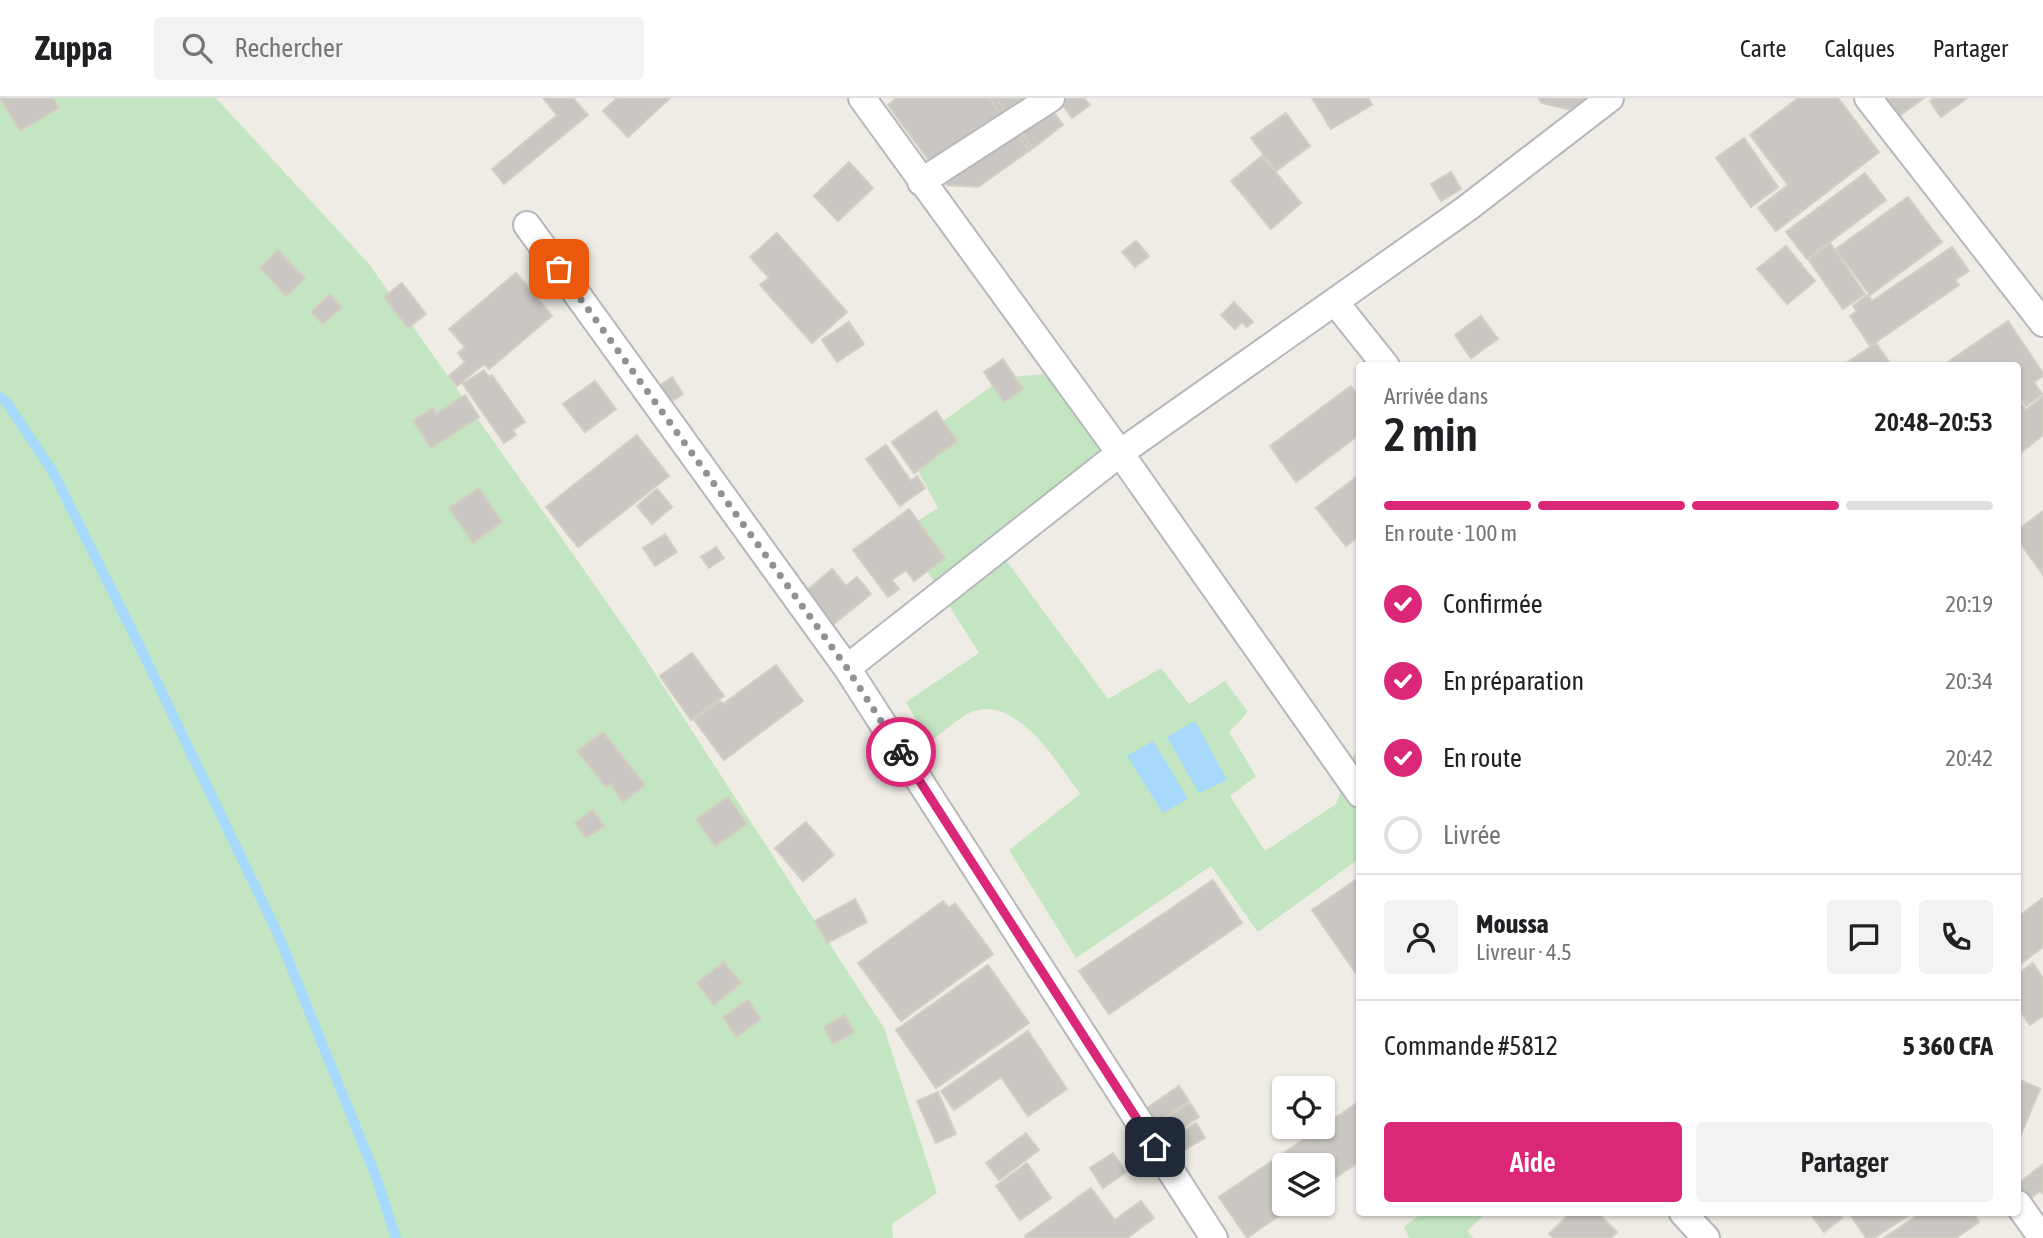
<!DOCTYPE html>
<html lang="fr">
<head>
<meta charset="utf-8">
<style>
	:root { --surface:#fff; --page:#f2f2f2; --text:#202124; --muted:#757577; --line:#e0e0e0; --accent:#db2777 }
	body { margin:0; font-family:"Asap Condensed",sans-serif; background:var(--page); color:var(--text); height:100vh; display:flex; flex-direction:column; font-size:26px; white-space:nowrap }
	* { box-sizing:border-box; margin:0 }
	p { font-size:23px; color:var(--muted) }
	.icon { flex:none; width:38px; height:38px; fill:none; stroke:currentColor; stroke-width:2; stroke-linecap:round; stroke-linejoin:round }
	.map { position:relative; flex:1; overflow:hidden }
	.drawer { position:absolute; left:1356px; top:264px; width:665px; height:854px; display:flex; flex-direction:column; background:var(--surface); border-radius:7px; box-shadow:0 2px 5px #0004 }
	.drawer>* { flex:none }
	.controls { position:absolute; left:1272px; top:978px; display:grid; gap:14px }
	.controls a { display:grid; place-items:center; width:63px; height:63px; border-radius:7px; background:var(--surface); box-shadow:0 2px 5px #0004; font-size:35px }
	.pin { position:absolute; display:grid; place-items:center; width:60px; height:60px; color:#fff; margin:-30px; border-radius:14px; box-shadow:0 4px 10px #0006 }
	.courier { position:absolute; display:grid; place-items:center; width:70px; height:70px; margin:-35px; border:5px solid #db2777; border-radius:50%; background:#fff; color:#222; box-shadow:0 2px 9px #0007 }
	.headline em { font-style:normal; font-weight:600 }
	.headline div { display:flex; flex-direction:column-reverse }
	.headline { display:flex; align-items:center; justify-content:space-between; height:119px; padding:0 28px }
	h1 { font-size:46px; font-weight:600; line-height:52px }
	.bar { display:grid; grid-template-columns:repeat(4,1fr); gap:10px 7px; align-content:center; height:84px; padding:0 28px }
	.bar i { height:9px; border-radius:5px; background:var(--line) }
	.bar .current { background:var(--accent) }
	.bar p { grid-column:span 4 }
	.line { display:flex; align-items:center; gap:18px; padding:0 28px; border-top:2px solid var(--line) }
	.line div { flex:1 }
	.round { display:grid; place-items:center; flex:none; width:74px; height:74px; border-radius:7px; background:var(--page) }
	ol { padding:0 28px; list-style:none }
	li { display:flex; align-items:center; gap:21px; height:77px }
	li p { margin-inline-start:auto }
	li .icon { padding:7px; border-radius:50%; background:var(--accent); color:#fff; stroke-width:4 }
	li:last-child { color:var(--muted) }
	li i { width:38px; height:38px; border:4px solid var(--line); border-radius:50% }
	.action { display:flex; gap:14px; margin-top:auto; padding:14px 28px }
	.action a { flex:1; height:80px; border-radius:7px; background:var(--accent); color:#fff; font-size:28px; font-weight:600; line-height:80px; text-align:center }
	.action a+a { background:var(--page); color:var(--text) }
	header { display:flex; align-items:center; gap:42px; box-sizing:border-box; height:98px; padding:0 35px; background:var(--surface); border-bottom:2px solid var(--line) }
	header strong { font-size:33px }
	nav { display:flex; gap:38px; margin-inline-start:auto; font-size:24px }
	.search { width:490px; height:63px; background:var(--page); display:flex; align-items:center; gap:18px; box-sizing:border-box; padding:0 24px; border-radius:7px; color:var(--muted); font-size:26px }
	.map>svg:first-child { display:block }
	.green { fill:#c3e5c2 }
	.water { fill:#a7d9fd }
	.lines { fill:none; stroke-linecap:round; stroke-linejoin:round }
	.stream { stroke:#a7d9fd; stroke-width:10 }
	.building { fill:#cac7c2; stroke:#d3cec3; stroke-width:2 }
	.street-casing { stroke:#b5b7bb; stroke-width:30 }
	.street { stroke:#fff; stroke-width:26 }
	.done { stroke:#8f9192; stroke-width:7; stroke-dasharray:0 12.6 }
	.route { stroke:#db2777; stroke-width:9 }
</style>
</head>
<body>
<header>
<strong>Zuppa</strong>
<div class="search"><svg class="icon" aria-label="search" viewBox="0 0 24 24"><circle cx="10" cy="10" r="6"/><path d="M15 15l6 6"/></svg>Rechercher</div>
<nav><a>Carte</a><a>Calques</a><a>Partager</a></nav>
</header>
<div class="map">
<svg width="2043" height="1140" viewBox="0 0 2043 1140">
	<rect width="100%" height="100%" fill="#efece5"/>
	<path class="green" d="M0,0H216L369,166L636,546L884,930L937,1095L892,1126L893,1140H0Z
		M1048,276L1105,354L989,439L1108,601L1161,570L1189,606L1225,583L1248,614L1229,634L1256,678L1230,698L1265,753L1336,706L1355,655L1360,662V760L1258,834L1211,768L1076,860L1009,752L1080,696C1059,667 1015,593 969,615C955,623 942,635 929,644L906,604L979,555L902,433L938,410L906,350L1004,279Z
		M1422,1115H1486L1467,1133L1473,1140H1409L1404,1129Z"/>
	<path class="water" d="M1195,623L1227,682L1199,695L1167,639Z
		M1153,643L1188,701L1163,715L1127,658Z"/>
	<g class="lines">
		<path class="stream" d="M0,299L7,305L53,374L142,553L277,834L376,1079L396,1140"/>
	</g>
	<path class="building" d="M0,0H53L59,10L20,33Z
		M543,0H573L588,17L504,86L492,71L557,17Z
		M617,0H670L628,39L603,13Z
		M897,0H996L1033,50L978,89L947,87L888,7Z
		M989,0H1043L1063,27L1029,53Z
		M1058,0H1084L1090,7L1072,20Z
		M1312,0H1368L1372,7L1331,31Z
		M1538,0H1588L1571,12L1542,5Z
		M1798,0H1838L1879,54L1776,133L1758,110L1788,87L1750,37Z
		M1886,0H1924L1899,18Z
		M1934,0H1967L1941,19L1930,3Z
		M1286,15L1310,48L1276,73L1251,40Z
		M1744,40L1778,89L1751,109L1716,60Z
		M1262,58L1301,105L1271,131L1231,83Z
		M849,64L873,90L838,123L814,98Z
		M1451,74L1461,91L1441,103L1431,86Z
		M1865,75L1886,102L1807,161L1786,134Z
		M1908,99L1942,144L1870,197L1836,151Z
		M777,135L847,214L812,245L760,187L769,180L750,159Z
		M1136,143L1149,158L1135,169L1122,154Z
		M1830,145L1865,196L1843,211L1808,161Z
		M1786,148L1815,183L1787,206L1757,171Z
		M1952,149L1969,173L1955,182L1959,187L1870,248L1850,218L1857,213L1853,208L1868,197L1872,203Z
		M278,152L305,180L286,198L260,170Z
		M516,175L552,218L489,271L484,266L457,288L449,278L465,264L458,255L465,249L449,231Z
		M402,185L426,216L408,230L384,199Z
		M330,196L342,209L323,226L311,214Z
		M1234,204L1253,224L1247,229L1242,224L1235,231L1221,217Z
		M1481,218L1498,241L1471,260L1455,237Z
		M2008,223L2043,275V278L2034,284L2042,296L2026,308L2018,296V268H1942Z
		M849,224L864,246L837,264L822,242Z
		M1876,245L1892,268H1842Z
		M1003,261L1023,291L1004,304L984,274Z
		M484,272L489,279L492,277L525,324L513,332L516,337L504,345L463,286Z
		M672,279L683,296L666,307L655,291Z
		M595,283L616,311L585,334L563,306Z
		M1351,288L1360,300V336L1296,384L1270,348Z
		M465,297L479,319L431,350L413,323L433,310L436,316Z
		M2043,298V337L2018,357V301L2026,312Z
		M936,313L957,343L914,375L892,344Z
		M637,337L669,378L578,449L546,409Z
		M886,347L911,383L917,378L925,390L900,408L866,361Z
		M1360,376V437L1346,448L1316,410Z
		M479,390L502,424L473,445L449,410Z
		M657,391L672,409L652,426L637,408Z
		M909,411L945,460L914,483L906,472L892,482L899,491L888,499L853,452Z
		M2043,413V477L2018,442V432Z
		M665,436L677,454L655,468L643,450Z
		M716,449L724,460L709,470L701,459Z
		M832,471L846,488L857,479L871,496L826,532L799,499Z
		M692,555L724,598L691,622L660,578Z
		M776,567L803,603L724,662L694,622L720,603L723,606Z
		M603,634L645,687L623,704L610,686L606,689L577,653Z
		M728,699L747,726L715,748L696,721Z
		M593,712L604,728L586,740L575,725Z
		M806,724L834,757L803,783L775,750Z
		M1360,779V881L1312,812Z
		M1213,782L1242,825L1109,916L1079,873Z
		M2043,800V849L2018,868V819Z
		M855,801L867,824L827,845L815,823Z
		M943,803L949,810L955,805L993,856L901,923L858,865Z
		M724,864L741,885L714,907L697,885Z
		M2033,865L2043,880V918L2030,927L2018,910V876Z
		M988,867L1029,925L936,990L896,932Z
		M748,902L761,921L736,939L723,919Z
		M845,917L854,934L833,946L824,929Z
		M1028,933L1067,991L1028,1018L1001,979L954,1012L941,993Z
		M2018,981L2040,991L2020,1039L2018,1038Z
		M1179,988L1189,1003L1157,1025L1147,1010Z
		M938,994L956,1036L936,1045L917,1003Z
		M1360,1003V1063L1323,1088V1068H1284V1106H1296L1247,1140L1219,1099Z
		M1190,1005L1199,1019L1167,1040L1158,1025Z
		M1196,1025L1205,1040L1181,1054L1172,1040Z
		M1026,1035L1039,1052L999,1082L986,1065Z
		M1113,1055L1126,1074L1103,1090L1090,1070Z
		M1027,1065L1051,1100L1020,1122L996,1088Z
		M2043,1066V1096L2040,1093L2026,1104L2018,1093V1086Z
		M1091,1090L1115,1122L1141,1103L1154,1120L1127,1140H1026L1025,1138Z
		M1570,1115H1598L1617,1134L1611,1140H1553L1549,1136Z
		M1810,1115H1838L1842,1120L1824,1134Z
		M1849,1115H1912L1874,1140H1866Z
		M1921,1115H1973L1979,1124L1956,1140H1884Z"/>
	<g class="lines">
		<defs>
			<path id="street" d="M862,0L1120,355L1360,696
				M1868,0L2043,225
				M921,84L1051,0
				M527,127L847,570L1214,1140
				M1335,204L1386,268
				M847,570L1120,355L1466,111L1610,0
				M2018,1106L2042,1140
				M1683,1115L1706,1140"/>
		</defs>
		<use href="#street" class="street-casing"/>
		<use href="#street" class="street"/>
	</g>
	<g class="lines">
		<path class="done" d="M559,171L847,570L901,654"/>
		<path class="route" d="M901,654L1155,1049"/>
	</g>
</svg>
<div class="controls">
<a><svg class="icon" aria-label="locate" viewBox="0 0 24 24"><circle cx="12" cy="12" r="6"/><path d="M12 2v4M12 18v4M2 12h4M18 12h4"/></svg></a>
<a><svg class="icon" aria-label="layers" viewBox="0 0 24 24"><path d="M12 4l9 5-9 5-9-5zM3 14l9 5 9-5"/></svg></a>
</div>
<div class="pin" style="left:559px;top:171px;background:#ea580c"><svg class="icon" aria-label="bag" viewBox="0 0 24 24"><path d="M5 8h14l-1 12H6zM9 8a3 3 0 0 1 6 0"/></svg></div>
<div class="pin" style="left:1155px;top:1049px;background:#1f2937"><svg class="icon" aria-label="home" viewBox="0 0 24 24"><path d="M3 11l9-7 9 7M6 9v11h12V9"/></svg></div>
<div class="courier" style="left:901px;top:654px"><svg class="icon" aria-label="bike" viewBox="0 0 24 24"><circle cx="6" cy="16" r="4"/><circle cx="18" cy="16" r="4"/><path d="M6 16l4-8h5l3 8M10 8l3 8H6M13 5h3"/></svg></div>
<section class="drawer">
<div class="headline"><div><h1>2 min</h1><p>Arrivée dans</p></div><em>20:48–20:53</em></div>
<div class="bar"><i class="current"></i><i class="current"></i><i class="current"></i><i></i><p>En route · 100 m</p></div>
<ol>
<li><svg class="icon" aria-label="check" viewBox="0 0 24 24"><path d="M5 12l5 5 9-10"/></svg>Confirmée<p>20:19</p></li>
<li><svg class="icon" aria-label="check" viewBox="0 0 24 24"><path d="M5 12l5 5 9-10"/></svg>En préparation<p>20:34</p></li>
<li><svg class="icon" aria-label="check" viewBox="0 0 24 24"><path d="M5 12l5 5 9-10"/></svg>En route<p>20:42</p></li>
<li><i></i>Livrée</li>
</ol>
<div class="line" style="height:126px"><a class="round"><svg class="icon" aria-label="person" viewBox="0 0 24 24"><circle cx="12" cy="8" r="4"/><path d="M4 21q1-7 8-7t8 7"/></svg></a><div><b>Moussa</b><p>Livreur · 4.5</p></div><a class="round"><svg class="icon" aria-label="chat" viewBox="0 0 24 24"><path d="M4 5h16v11H9l-5 4z"/></svg></a><a class="round"><svg class="icon" aria-label="phone" viewBox="0 0 24 24"><path d="M5 4h4l2 5-3 2q2 4 5 5l2-3 5 2v4C11 20 4 13 5 4z"/></svg></a></div>
<div class="line" style="height:91px"><div>Commande #5812</div><b>5 360 CFA</b></div>
<div class="action"><a>Aide</a><a>Partager</a></div>
</section>
</div>
</body>
</html>
